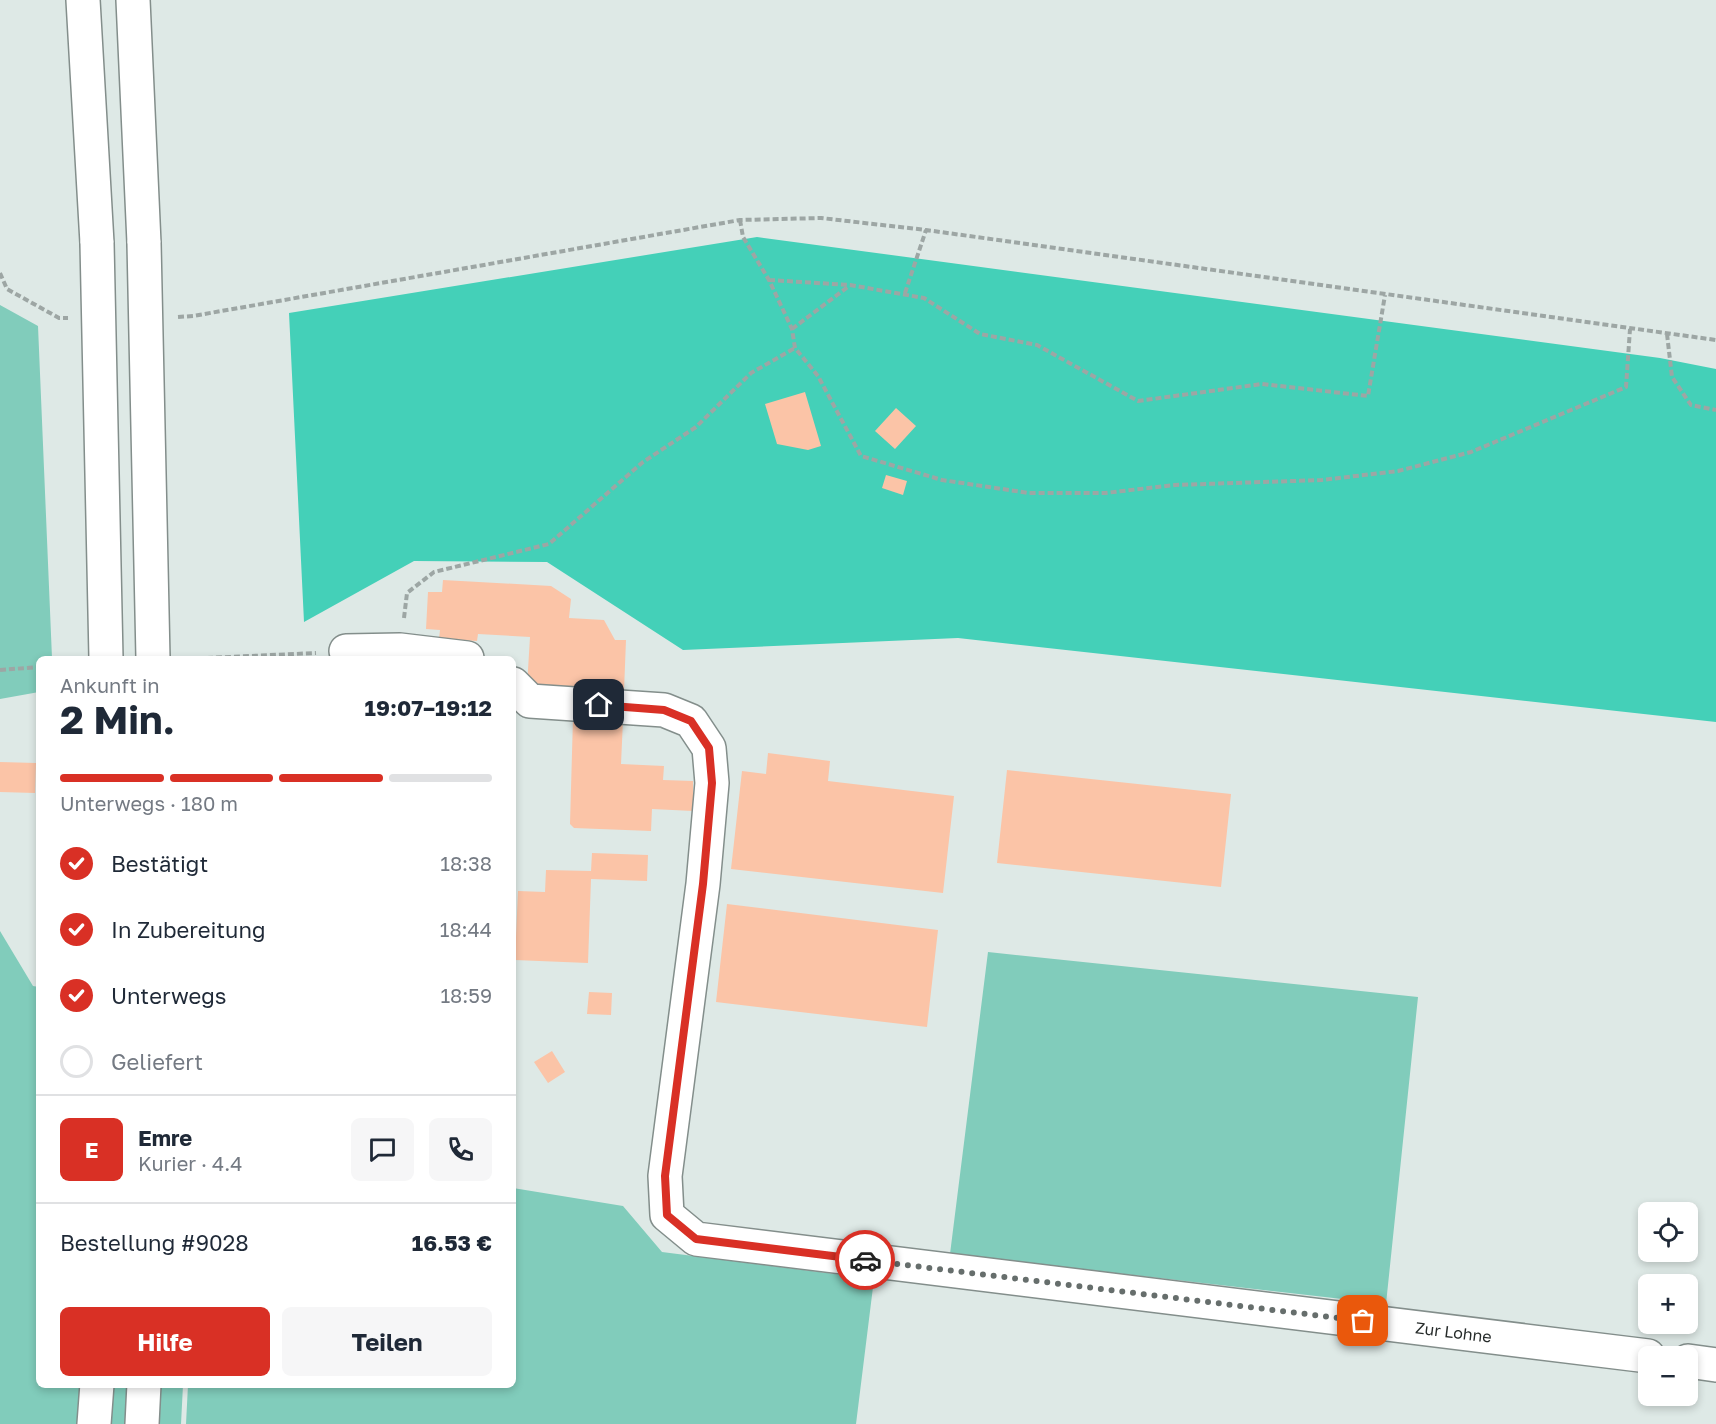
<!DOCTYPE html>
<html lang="de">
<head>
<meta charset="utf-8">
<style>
	:root { --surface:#fff; --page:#f6f6f7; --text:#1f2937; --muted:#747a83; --line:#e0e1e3; --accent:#d93025 }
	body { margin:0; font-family:"Golos Text",sans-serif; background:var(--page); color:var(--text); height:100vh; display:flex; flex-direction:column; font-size:22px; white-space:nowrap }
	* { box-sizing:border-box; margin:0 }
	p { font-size:20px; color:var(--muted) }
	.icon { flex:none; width:33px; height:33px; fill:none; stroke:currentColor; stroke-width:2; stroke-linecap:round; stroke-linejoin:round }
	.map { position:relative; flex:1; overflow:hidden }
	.drawer { position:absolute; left:36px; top:656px; width:480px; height:732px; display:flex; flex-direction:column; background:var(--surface); border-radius:9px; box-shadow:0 3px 9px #0003 }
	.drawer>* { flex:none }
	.buttons { position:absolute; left:1638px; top:1202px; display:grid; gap:12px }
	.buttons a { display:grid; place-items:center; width:60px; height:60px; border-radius:9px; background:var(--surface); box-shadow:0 3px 9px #0003; font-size:30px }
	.pin { position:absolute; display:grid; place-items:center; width:51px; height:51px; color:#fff; margin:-26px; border-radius:12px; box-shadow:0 3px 9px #0006 }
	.courier { position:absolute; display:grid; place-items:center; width:60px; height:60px; margin:-30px; border:4px solid #d93025; border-radius:50%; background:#fff; color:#222; box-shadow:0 2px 8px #0007 }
	.head em { font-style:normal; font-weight:700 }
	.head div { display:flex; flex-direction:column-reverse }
	.head { display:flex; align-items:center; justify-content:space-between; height:102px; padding:0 24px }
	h1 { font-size:39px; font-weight:700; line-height:45px }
	.bar { display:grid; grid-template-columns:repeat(4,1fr); gap:9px 6px; align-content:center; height:72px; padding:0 24px }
	.bar i { height:8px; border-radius:4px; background:var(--line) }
	.bar .active { background:var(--accent) }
	.bar p { grid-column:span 4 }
	.line { display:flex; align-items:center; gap:15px; padding:0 24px; border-top:2px solid var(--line) }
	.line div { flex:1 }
	.round { display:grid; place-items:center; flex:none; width:63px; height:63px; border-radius:9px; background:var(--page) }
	ol { padding:0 24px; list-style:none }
	li { display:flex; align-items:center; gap:18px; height:66px }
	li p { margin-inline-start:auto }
	li .icon { padding:6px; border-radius:50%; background:var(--accent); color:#fff; stroke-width:4 }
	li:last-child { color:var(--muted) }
	li i { width:33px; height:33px; border:3px solid var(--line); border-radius:50% }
	.button { display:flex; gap:12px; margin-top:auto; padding:12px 24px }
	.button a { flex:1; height:69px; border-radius:9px; background:var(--accent); color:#fff; font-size:24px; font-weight:700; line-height:69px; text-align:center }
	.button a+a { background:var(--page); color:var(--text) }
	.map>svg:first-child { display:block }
	.green { fill:#81ccbb }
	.forest { fill:#44d0b8 }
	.building { fill:#fbc4a7 }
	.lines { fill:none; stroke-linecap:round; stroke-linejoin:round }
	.street-casing { stroke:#838e8b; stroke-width:36 }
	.highway-casing { stroke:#838e8b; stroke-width:36 }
	.path { stroke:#9da6a4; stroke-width:4; stroke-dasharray:6 3; stroke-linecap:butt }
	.street { stroke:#fff; stroke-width:33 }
	.highway { stroke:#fff; stroke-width:33 }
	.highway-bridge-casing { stroke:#838e8b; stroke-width:36; stroke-linecap:butt }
	.highway-bridge { stroke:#fff; stroke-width:33 }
	.done { stroke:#666e6c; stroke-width:6; stroke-dasharray:0 10.8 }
	.route { stroke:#d93025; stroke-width:8 }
	.labels { text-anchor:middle; stroke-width:5; stroke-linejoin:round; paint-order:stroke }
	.street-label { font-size:16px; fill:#262b2a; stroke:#dee9e6 }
</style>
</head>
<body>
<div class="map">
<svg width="1716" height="1424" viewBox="0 0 1716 1424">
	<rect width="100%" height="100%" fill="#dee9e6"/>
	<path class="green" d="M0,305L38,326L52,658H39V692L0,699Z
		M0,931L33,986L39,987V1384L183,1385L181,1424H0Z
		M988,952L1418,997L1386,1304L950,1254Z
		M513,1188L623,1206L662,1252L874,1279L856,1424H186L188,1385L513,1384Z"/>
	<path class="forest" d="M757,237L1660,358L1716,369V722L958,638L683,650L547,562L414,561L304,622L289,313Z"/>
	<path class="building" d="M805,392L821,446L808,450L777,444L765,404Z
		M896,408L916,426L895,449L875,431Z
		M886,475L907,481L903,495L882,488Z
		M443,580L551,586L571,599L569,618L604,620L615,640H626L624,691L527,686L530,637L478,634L477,641L439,639L440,630L426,629L428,592H442Z
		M573,718L623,720L621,764L664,766L663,780L693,781V811L652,809L651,831L574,828L570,824Z
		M768,753L830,761L828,781L954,796L943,893L731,869L742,771L766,774Z
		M0,762L36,763L35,793L0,792Z
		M1007,770L1231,794L1221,887L997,863Z
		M592,853L648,855L647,881L591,879L588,963L515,960L518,891L545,892L546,870L591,871Z
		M727,904L938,930L927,1027L716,1002Z
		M589,992L612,993L611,1015L587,1014Z
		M552,1051L565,1072L548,1083L534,1062Z"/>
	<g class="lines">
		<defs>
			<g id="street">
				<path d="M346,651L400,650L467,658"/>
				<path id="s1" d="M513,684L530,701L664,710L691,721L709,748L712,783L703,884L665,1176L667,1215L696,1239L1648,1356"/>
				<path d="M1688,1361L1716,1365"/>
			</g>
			<path id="highway" d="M83,0L97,243
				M133,0L144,243
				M94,1424L97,1384
				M142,1424L144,1384"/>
		</defs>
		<use href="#street" class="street-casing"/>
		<use href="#highway" class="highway-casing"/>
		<path class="path" d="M740,220L743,237L769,280L792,329L795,348L818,376L861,456L942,480L1029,493H1105L1175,485L1322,480L1398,471L1471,452L1626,387L1630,329
			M0,273L7,289L59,318H68
			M769,280L850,285L924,298L980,334L1037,345L1138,401L1262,384L1368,396L1385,295
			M905,293L926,230
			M178,317L193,316L740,220L821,218L926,230L1716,340
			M792,329L849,286
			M1667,334L1672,377L1691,405L1716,410
			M404,618L407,593L434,572L549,544L643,462L696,427L751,373L795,348
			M207,658L316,653
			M0,670L39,667"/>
		<use href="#street" class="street"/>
		<use href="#highway" class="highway"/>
		<defs>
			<path id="highway-bridge" d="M97,243L106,658
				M144,243L153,658"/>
		</defs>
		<use href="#highway-bridge" class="highway-bridge-casing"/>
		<use href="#highway-bridge" class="highway-bridge"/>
	</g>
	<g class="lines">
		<path class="done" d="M865,1260L1363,1321"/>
		<path class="route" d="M599,705L664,710L691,721L709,748L712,783L703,884L665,1176L667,1215L696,1239L865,1260"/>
	</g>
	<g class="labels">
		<g class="street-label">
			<text dy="6" stroke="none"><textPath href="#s1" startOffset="1491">Zur Lohne</textPath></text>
		</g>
	</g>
</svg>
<div class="buttons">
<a><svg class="icon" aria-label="locate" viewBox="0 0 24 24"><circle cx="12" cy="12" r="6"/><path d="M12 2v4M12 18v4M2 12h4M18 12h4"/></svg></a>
<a>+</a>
<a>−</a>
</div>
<div class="pin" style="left:1363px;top:1321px;background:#ea580c"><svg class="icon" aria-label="bag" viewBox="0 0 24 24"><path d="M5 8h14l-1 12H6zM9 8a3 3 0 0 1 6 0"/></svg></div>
<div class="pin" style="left:599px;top:705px;background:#1f2937"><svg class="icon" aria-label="home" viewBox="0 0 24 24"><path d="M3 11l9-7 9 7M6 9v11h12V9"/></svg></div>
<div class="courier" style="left:865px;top:1260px"><svg class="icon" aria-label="car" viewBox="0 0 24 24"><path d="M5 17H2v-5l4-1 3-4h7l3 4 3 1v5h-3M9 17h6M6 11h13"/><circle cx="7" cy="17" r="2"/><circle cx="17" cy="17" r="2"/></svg></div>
<section class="drawer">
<div class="head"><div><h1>2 Min.</h1><p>Ankunft in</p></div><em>19:07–19:12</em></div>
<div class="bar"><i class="active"></i><i class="active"></i><i class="active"></i><i></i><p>Unterwegs · 180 m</p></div>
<ol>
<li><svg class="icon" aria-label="check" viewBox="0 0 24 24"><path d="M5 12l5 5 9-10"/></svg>Bestätigt<p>18:38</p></li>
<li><svg class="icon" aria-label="check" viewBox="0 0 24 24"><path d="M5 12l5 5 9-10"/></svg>In Zubereitung<p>18:44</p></li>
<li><svg class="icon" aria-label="check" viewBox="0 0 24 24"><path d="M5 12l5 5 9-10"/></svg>Unterwegs<p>18:59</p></li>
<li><i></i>Geliefert</li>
</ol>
<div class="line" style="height:108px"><b class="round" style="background:var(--accent);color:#fff">E</b><div><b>Emre</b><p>Kurier · 4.4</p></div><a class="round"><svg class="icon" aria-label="chat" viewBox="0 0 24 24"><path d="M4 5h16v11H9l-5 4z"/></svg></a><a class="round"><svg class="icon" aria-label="phone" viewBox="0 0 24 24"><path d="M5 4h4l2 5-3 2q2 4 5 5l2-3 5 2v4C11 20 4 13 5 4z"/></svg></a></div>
<div class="line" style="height:78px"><div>Bestellung #9028</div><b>16.53 €</b></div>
<div class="button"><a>Hilfe</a><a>Teilen</a></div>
</section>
</div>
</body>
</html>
